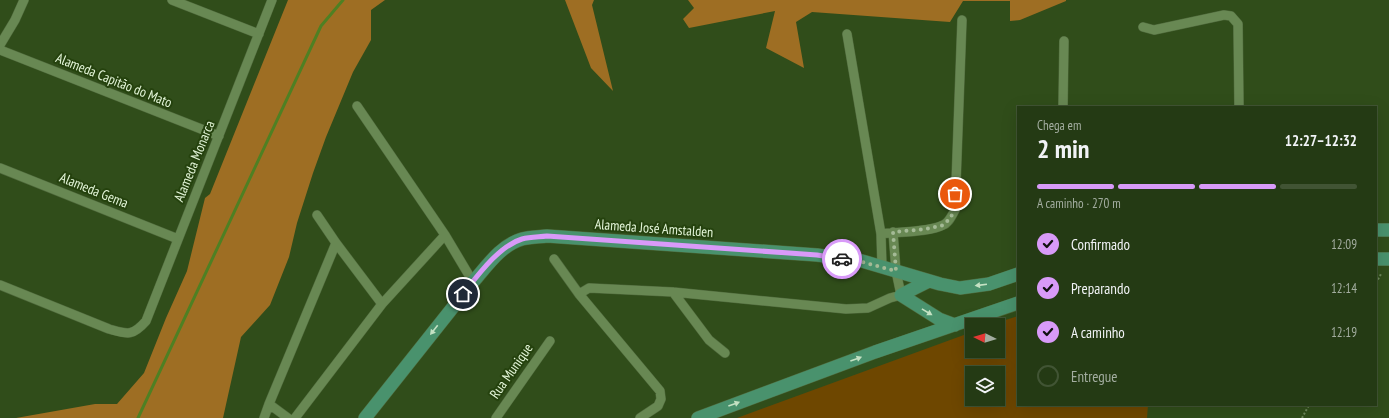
<!DOCTYPE html>
<html lang="pt">
<head>
<meta charset="utf-8">
<style>
	:root { --surface:#243a14; --page:#304522; --text:#f1f3f6; --muted:#a3ada0; --line:#415434; --accent:#d89af8 }
	body { margin:0; font-family:"PT Sans Narrow",sans-serif; background:var(--page); color:var(--text); height:100vh; display:flex; flex-direction:column; font-size:15px; white-space:nowrap }
	* { box-sizing:border-box; margin:0 }
	p { font-size:13px; color:var(--muted) }
	.icon { flex:none; width:22px; height:22px; fill:none; stroke:currentColor; stroke-width:2; stroke-linecap:round; stroke-linejoin:round }
	.map { position:relative; flex:1; overflow:hidden }
	.panel { position:absolute; left:1017px; top:106px; width:360px; height:300px; display:flex; flex-direction:column; background:var(--surface); border-radius:0px; box-shadow:0 4px 16px #0002,0 0 0 1px var(--line) }
	.panel>* { flex:none }
	.needle { width:26px; rotate:275deg }
	.fabs { position:absolute; left:965px; top:318px; display:grid; gap:8px }
	.fabs a { display:grid; place-items:center; width:40px; height:40px; border-radius:0px; background:var(--surface); box-shadow:0 4px 16px #0002,0 0 0 1px var(--line); font-size:20px }
	.pin { position:absolute; display:grid; place-items:center; width:34px; height:34px; color:#fff; margin:-17px; border:2px solid #fff; border-radius:50%; box-shadow:0 1px 4px #0007 }
	.courier { position:absolute; display:grid; place-items:center; width:40px; height:40px; margin:-20px; border:3px solid #d89af8; border-radius:50%; background:#fff; color:#222; box-shadow:0 1px 5px #0007 }
	.head em { font-style:normal; font-weight:800 }
	.head div { display:flex; flex-direction:column-reverse }
	.head { display:flex; align-items:center; justify-content:space-between; height:68px; padding:0 20px }
	h1 { font-size:26px; font-weight:800; line-height:30px }
	.bar { display:grid; grid-template-columns:repeat(4,1fr); gap:6px 4px; align-content:center; height:48px; padding:0 20px }
	.bar i { height:5px; border-radius:3px; background:var(--line) }
	.bar .active { background:var(--accent) }
	.bar p { grid-column:span 4 }
	ol { padding:0 20px; list-style:none }
	li { display:flex; align-items:center; gap:12px; height:44px }
	li p { margin-inline-start:auto }
	li .icon { padding:4px; border-radius:50%; background:var(--accent); color:#111; stroke-width:4 }
	li:last-child { color:var(--muted) }
	li i { width:22px; height:22px; border:2px solid var(--line); border-radius:50% }
	.map>svg:first-child { display:block }
	.green { fill:#6e4700; fill-rule:evenodd }
	.forest { fill:#9e6e23 }
	.lines { fill:none; stroke-linecap:round; stroke-linejoin:round }
	.stream { stroke:#4e8023; stroke-width:3 }
	.street-casing { stroke:#4f693c; stroke-width:10 }
	.secondary-casing { stroke:#4f693c; stroke-width:14 }
	.path { stroke:#6d865a; stroke-width:2; stroke-dasharray:2 2; stroke-linecap:butt }
	.street { stroke:#688853; stroke-width:9 }
	.secondary { stroke:#49926d; stroke-width:13 }
	.oneway { fill:#c4e1c3 }
	.done { stroke:#a4ba96; stroke-width:4; stroke-dasharray:0 7.2 }
	.route { stroke:#d89af8; stroke-width:5 }
	.labels { text-anchor:middle; stroke-width:4; stroke-linejoin:round; paint-order:stroke }
	.street-label { font-size:14px; fill:#e3f5d8; stroke:#25420e }
</style>
</head>
<body>
<div class="map">
<svg width="1389" height="418" viewBox="0 0 1389 418">
	<rect width="100%" height="100%" fill="#304d1a"/>
	<path class="green" d="M1018,316V405H1148L1147,418H737L972,332V351H998V325H990ZM972,373H998V399H972Z"/>
	<path class="forest" d="M288,0H385L371,10V40L353,72L326,137L313,173L297,223L289,257L270,305L241,337L223,418H16L95,404H117L144,373L166,318L187,271L205,198L210,194Z
		M565,0H594L592,5L613,91L591,68Z
		M688,0H1066V1L1020,20L1010,21V1H963L950,22L812,12L796,22L804,68L766,48L775,11L689,28L683,19L694,8Z"/>
	<g class="lines">
		<path class="stream" d="M138,418L321,26L343,0"/>
		<defs>
			<path id="street" d="M172,0L259,34
				M1143,27L1154,30L1224,15L1231,16L1238,24L1239,107
				M847,34L881,234L882,267
				M0,45L15,20L24,0
				M0,50L219,136
				M357,106L445,235L473,282
				M1063,107L1064,41
				M0,168L178,239
				M317,215L336,243L382,304
				M881,234C897,232 931,232 943,225C949,223 952,215 955,210L962,20
				M554,259L579,294L660,391L661,399L658,406L640,418
				M0,285L109,329C127,334 132,337 146,321L272,0
				M673,292L709,340L725,353
				M579,294L589,288L673,292L846,309L868,308L890,298L901,295L896,271L893,232
				M269,404L288,418
				M264,418L269,404L336,243
				M295,418L382,304L445,235
				M496,418L550,341"/>
			<path id="secondary" d="M1376,230H1389
				M1376,259H1389
				M929,281L901,295L939,319L955,325
				M365,418L473,282C487,266 501,245 522,239C530,237 539,237 547,236L817,255L862,261L940,284L960,288L989,284L1018,274
				M698,418L875,352L1018,303"/>
		</defs>
		<use href="#street" class="street-casing"/>
		<use href="#secondary" class="secondary-casing"/>
		<path class="path" d="M1376,283L1381,274
			M1302,418L1309,405"/>
		<use href="#street" class="street"/>
		<use href="#secondary" class="secondary"/>
	</g>
	<defs><path id="oneway-solid" d="M-6-.8H1V-3.2L6.5 0L1 3.2V.8H-6Z"/></defs>
	<g class="oneway">
		<use href="#oneway-solid" transform="translate(981 285) rotate(173)"/>
		<use href="#oneway-solid" transform="translate(927 312) rotate(31)"/>
		<use href="#oneway-solid" transform="translate(434 330) rotate(128)"/>
		<use href="#oneway-solid" transform="translate(856 359) rotate(-20)"/>
		<use href="#oneway-solid" transform="translate(734 404) rotate(-20)"/>
	</g>
	<g class="lines">
		<path class="done" d="M842,259L862,262L896,271L893,232L926,229L944,225L950,218L955,210V194"/>
		<path class="route" d="M463,294C478,275 499,246 522,239C530,237 539,237 547,236L817,255L842,259"/>
	</g>
	<g class="labels">
		<g class="street-label">
			<text transform="translate(114 80) rotate(22)" y="5">Alameda Capitão do Mato</text>
			<text transform="translate(194 161) rotate(-68)" y="5">Alameda Monarca</text>
			<text transform="translate(94 190) rotate(22)" y="5">Alameda Gema</text>
			<text transform="translate(654 228) rotate(4)" y="5">Alameda José Amstalden</text>
			<text transform="translate(511 371) rotate(-55)" y="5">Rua Munique</text>
		</g>
	</g>
</svg>
<div class="fabs">
<a><svg class="needle" viewBox="-14 -14 28 28"><path d="M0-13l5 13h-10z" fill="#e53935"/><path d="M0 13l5-13h-10z" fill="#a3ada0"/></svg></a>
<a><svg class="icon" aria-label="layers" viewBox="0 0 24 24"><path d="M12 4l9 5-9 5-9-5zM3 14l9 5 9-5"/></svg></a>
</div>
<div class="pin" style="left:955px;top:194px;background:#ea580c"><svg class="icon" aria-label="bag" viewBox="0 0 24 24"><path d="M5 8h14l-1 12H6zM9 8a3 3 0 0 1 6 0"/></svg></div>
<div class="pin" style="left:463px;top:294px;background:#1f2937"><svg class="icon" aria-label="home" viewBox="0 0 24 24"><path d="M3 11l9-7 9 7M6 9v11h12V9"/></svg></div>
<div class="courier" style="left:842px;top:259px"><svg class="icon" aria-label="car" viewBox="0 0 24 24"><path d="M5 17H2v-5l4-1 3-4h7l3 4 3 1v5h-3M9 17h6M6 11h13"/><circle cx="7" cy="17" r="2"/><circle cx="17" cy="17" r="2"/></svg></div>
<section class="panel">
<div class="head"><div><h1>2 min</h1><p>Chega em</p></div><em>12:27–12:32</em></div>
<div class="bar"><i class="active"></i><i class="active"></i><i class="active"></i><i></i><p>A caminho · 270 m</p></div>
<ol>
<li><svg class="icon" aria-label="check" viewBox="0 0 24 24"><path d="M5 12l5 5 9-10"/></svg>Confirmado<p>12:09</p></li>
<li><svg class="icon" aria-label="check" viewBox="0 0 24 24"><path d="M5 12l5 5 9-10"/></svg>Preparando<p>12:14</p></li>
<li><svg class="icon" aria-label="check" viewBox="0 0 24 24"><path d="M5 12l5 5 9-10"/></svg>A caminho<p>12:19</p></li>
<li><i></i>Entregue</li>
</ol>
</section>
</div>
</body>
</html>
